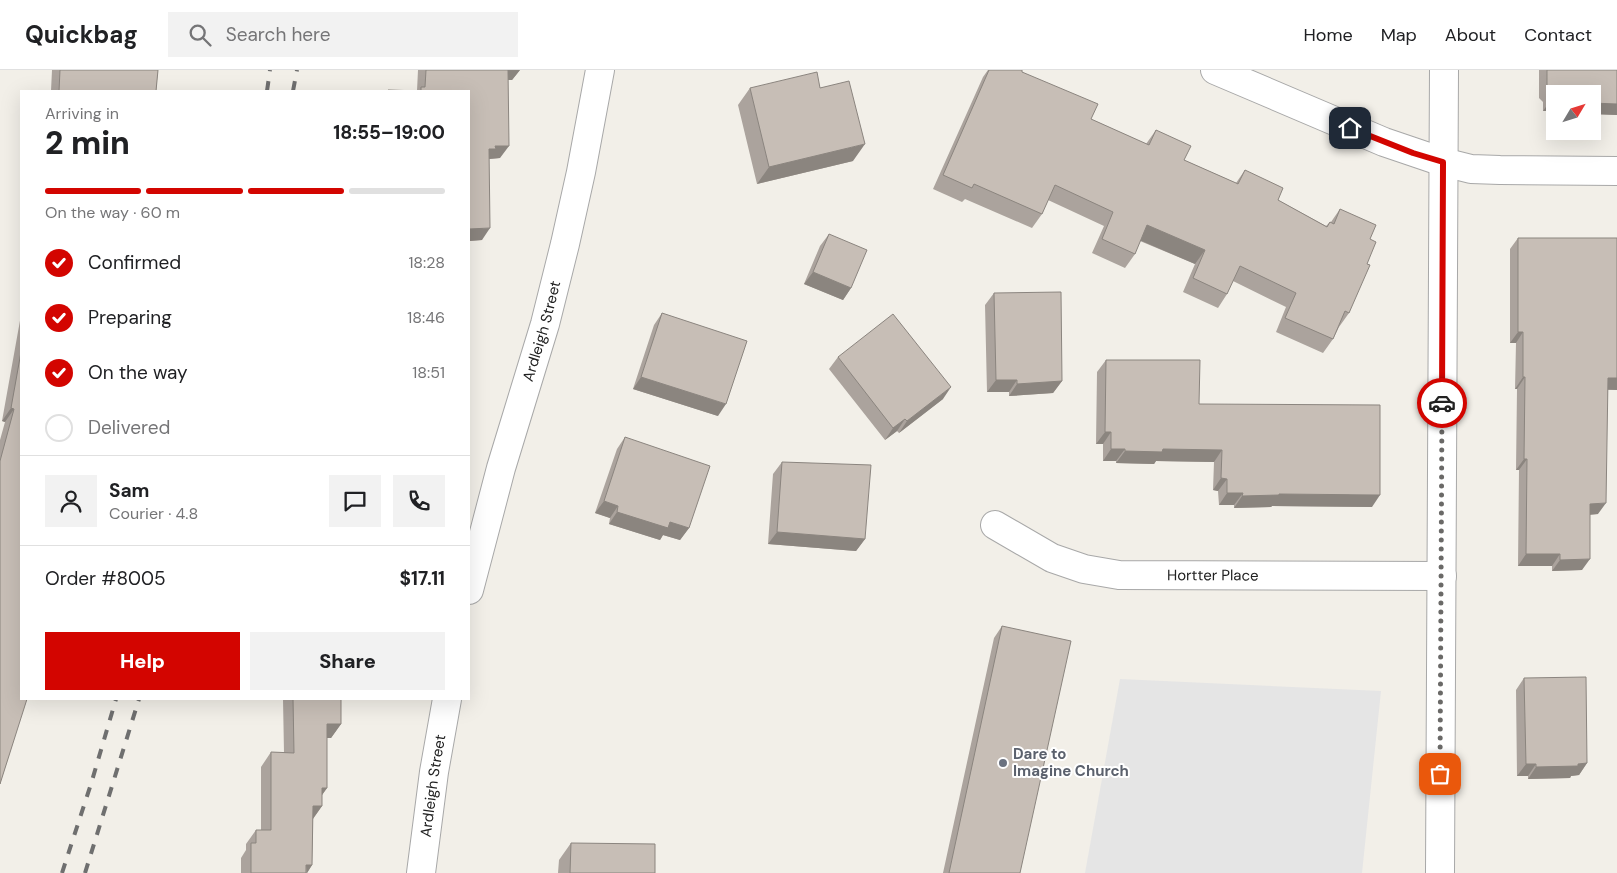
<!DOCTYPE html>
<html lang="en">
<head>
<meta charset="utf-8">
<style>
	:root { --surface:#fff; --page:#f2f2f2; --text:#202124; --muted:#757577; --line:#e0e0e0; --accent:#d30500 }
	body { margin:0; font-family:"DM Sans",sans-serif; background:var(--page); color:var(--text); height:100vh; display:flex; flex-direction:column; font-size:19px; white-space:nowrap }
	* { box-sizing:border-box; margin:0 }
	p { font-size:16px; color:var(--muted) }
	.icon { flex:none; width:28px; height:28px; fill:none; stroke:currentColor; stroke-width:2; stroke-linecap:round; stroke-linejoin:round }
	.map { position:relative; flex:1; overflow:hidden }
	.panel { position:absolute; left:20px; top:20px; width:450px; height:610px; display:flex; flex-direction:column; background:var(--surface); border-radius:0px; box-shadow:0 5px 20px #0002 }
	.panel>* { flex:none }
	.needle { width:32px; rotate:52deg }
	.tools { position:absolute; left:1546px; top:15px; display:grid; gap:10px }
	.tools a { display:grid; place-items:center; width:55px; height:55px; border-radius:0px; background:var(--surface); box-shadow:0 5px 20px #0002; font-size:25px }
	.pin { position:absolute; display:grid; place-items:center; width:42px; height:42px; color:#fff; margin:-21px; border-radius:10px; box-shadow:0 2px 8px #0006 }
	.courier { position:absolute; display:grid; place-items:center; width:50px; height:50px; margin:-25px; border:4px solid #d30500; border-radius:50%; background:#fff; color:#222; box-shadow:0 1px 6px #0007 }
	.head em { font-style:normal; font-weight:800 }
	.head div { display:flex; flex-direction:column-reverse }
	.head { display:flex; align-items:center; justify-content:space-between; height:85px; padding:0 25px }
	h1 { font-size:32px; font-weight:800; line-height:38px }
	.bar { display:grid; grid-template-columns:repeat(4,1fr); gap:8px 5px; align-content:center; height:60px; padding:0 25px }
	.bar i { height:6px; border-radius:4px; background:var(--line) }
	.bar .active { background:var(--accent) }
	.bar p { grid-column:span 4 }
	.line { display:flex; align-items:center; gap:12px; padding:0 25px; border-top:1px solid var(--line) }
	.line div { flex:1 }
	.round { display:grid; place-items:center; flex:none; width:52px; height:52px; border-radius:0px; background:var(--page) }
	ol { padding:0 25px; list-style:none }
	li { display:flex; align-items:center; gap:15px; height:55px }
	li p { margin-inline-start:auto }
	li .icon { padding:5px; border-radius:50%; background:var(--accent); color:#fff; stroke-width:4 }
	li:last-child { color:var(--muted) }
	li i { width:28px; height:28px; border:2px solid var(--line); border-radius:50% }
	.action { display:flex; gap:10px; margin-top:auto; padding:10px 25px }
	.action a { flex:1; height:58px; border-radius:0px; background:var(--accent); color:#fff; font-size:20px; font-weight:800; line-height:58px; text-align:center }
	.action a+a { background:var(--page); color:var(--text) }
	header { display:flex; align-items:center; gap:30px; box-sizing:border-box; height:70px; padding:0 25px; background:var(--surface); border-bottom:1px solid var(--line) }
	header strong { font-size:24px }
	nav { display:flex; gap:28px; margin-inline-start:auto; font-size:18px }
	.search { width:350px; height:45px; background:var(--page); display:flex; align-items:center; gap:12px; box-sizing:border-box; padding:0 18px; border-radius:0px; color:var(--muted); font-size:19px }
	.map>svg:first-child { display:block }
	.parking { fill:#e5e5e5 }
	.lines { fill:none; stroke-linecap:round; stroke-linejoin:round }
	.minor-casing { stroke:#a8a8a8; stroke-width:30 }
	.minor { stroke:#fff; stroke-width:28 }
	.rail { stroke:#6f6f6f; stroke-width:4; stroke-dasharray:10 10; stroke-linecap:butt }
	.wall { fill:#aba39d }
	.shaded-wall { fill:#8b857f }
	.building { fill:#c7beb6; stroke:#8b857f }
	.done { stroke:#6a6967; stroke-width:5; stroke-dasharray:0 9 }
	.route { stroke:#d30500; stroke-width:6 }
	.worship-dot { fill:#6b7280; stroke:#fff; stroke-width:2 }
	.labels { text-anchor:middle; stroke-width:4; stroke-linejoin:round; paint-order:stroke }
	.street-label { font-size:15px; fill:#212121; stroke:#fff }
	.worship-label { font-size:15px; font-weight:bold; fill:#5b616d; stroke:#fff; text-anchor:start }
</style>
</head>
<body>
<header>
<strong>Quickbag</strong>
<div class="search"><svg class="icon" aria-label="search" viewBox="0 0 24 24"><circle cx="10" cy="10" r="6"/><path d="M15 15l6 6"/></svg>Search here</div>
<nav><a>Home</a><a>Map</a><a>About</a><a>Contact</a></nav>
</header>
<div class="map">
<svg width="1617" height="803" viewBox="0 0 1617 803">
	<rect width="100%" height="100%" fill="#f2efe8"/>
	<path class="parking" d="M1120,609L1381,621L1362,803H1085Z"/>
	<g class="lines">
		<defs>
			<g id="minor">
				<path d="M1215,0L1384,72L1443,92L1471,99L1500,100L1617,101"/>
				<path id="s1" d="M995,455L1052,488L1084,499L1119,505L1442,506"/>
				<path id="s2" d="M469,520L501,398L545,254L565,174L581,102L600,0"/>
				<path id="s3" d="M421,803L434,702L447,629"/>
				<path d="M1440,803L1444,0"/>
			</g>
		</defs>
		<use href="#minor" class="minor-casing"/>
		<use href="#minor" class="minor"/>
		<path class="rail" d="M267,21L270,0
			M293,21L297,0
			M62,803L91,714L116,629
			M85,803L139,629"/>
	</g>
	<path class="wall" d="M52,0H158L156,21H51Z
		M418,0H520L512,10H508L500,88L489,89L482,170L469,171V21H387L388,20L417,21Z
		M988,0H1022V2L1091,49L1146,74L1156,60L1184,90L1236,113L1245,100L1278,130L1326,156L1330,152H1331L1340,139L1370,169L1367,194L1349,243L1339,257L1333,269L1323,283L1276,262L1286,237L1233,211L1227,224L1218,238L1183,222L1195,194L1140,171L1135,184L1125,198L1092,183L1104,156L1048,130L1042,144L1032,158L965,129L962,132L933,119L983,7Z
		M1539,0H1617V45L1592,44V24H1555V41H1543V32L1539,28Z
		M750,18H820L853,91L757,114L738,35Z
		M829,164L851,218L843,230L804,214L820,176Z
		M1518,168H1617V320H1608L1598,444L1590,445L1582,500L1552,501V496H1518L1519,400H1516L1517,319H1515L1516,273H1510V179Z
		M994,223L1062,311L1053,323L1009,326V322H987L985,235Z
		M662,243L718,346L633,319L654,255Z
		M21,245V646L0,714V370L5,352L2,351Z
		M838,287L943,329L899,363L897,361L885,370L829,299Z
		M1106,290L1372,437L1272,436L1271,437L1234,438V435H1219L1218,421L1213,420L1214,392L1156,391L1154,394L1116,393V391H1103V374H1096L1097,302Z
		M625,367L689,458L680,470L663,465L660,470L609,454L610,448L595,443L617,379Z
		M782,392L865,469L856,481L768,474L773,404Z
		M1002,556L1020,803H943L994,568Z
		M1524,608L1587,693L1579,705L1571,706L1570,708L1528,709V706H1517L1516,620Z
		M283,629H341V654L331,668H327V718L322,725V736L313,749L312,795L307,803H241V788L246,780V774L256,760H261V697L271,682L284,683Z
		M571,773L655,803H558L559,790Z"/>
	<path class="shaded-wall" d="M506,0H520L512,10H499Z
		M1551,30H1555V41H1543Z
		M1592,33L1617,34V45L1592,44Z
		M865,74L853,91L757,114L769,97Z
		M495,76H509L500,88L489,89V79Z
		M1147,155L1205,180L1195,194L1137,169Z
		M490,158L482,170L469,171V159Z
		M813,202L851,218L843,230L804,214Z
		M1518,262H1523L1516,273H1510Z
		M641,307L726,334L718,346L633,319Z
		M1523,307H1525L1517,319H1515Z
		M1608,308H1617V320L1600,319Z
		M996,310H1017L1009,322H987Z
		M1062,311L1053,323L1009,326L1017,314Z
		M951,317L943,329L899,363L907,351Z
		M11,338L14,339L5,352L2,351Z
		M905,349L897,361L885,370L893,358Z
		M1105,362H1111L1103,374H1096Z
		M1111,379H1125L1116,391H1103Z
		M1163,379L1222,380L1214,392L1156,391L1154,394L1116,393L1125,381Z
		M1524,389H1527L1519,400H1516Z
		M1221,408L1227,409L1218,421L1213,420Z
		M1227,423H1243L1234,435H1219Z
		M1279,424L1380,425L1372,437L1272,436L1271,437L1234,438L1242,426Z
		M604,431L618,436L610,448L595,443Z
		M1606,433L1598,444L1582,445L1590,434Z
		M617,442L670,452L689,458L680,470L663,465L660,470L609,454Z
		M777,462L865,469L856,481L768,474Z
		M1526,484H1560L1552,496H1518Z
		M1590,489L1582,500L1552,501L1560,490Z
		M327,654H341L331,668H317Z
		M1587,693L1579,705L1571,706L1570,708L1528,709L1536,697Z
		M1526,694H1536L1528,706H1517Z
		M322,718H327L317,732Z
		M313,736H322L312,750Z
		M306,795H312L307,803Z"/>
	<path class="building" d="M60,0H158L156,21H59Z
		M426,0H508L509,76H495L496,79H489L490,158L469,159V21H421V17H425Z
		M989,0H1022V2L1098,34L1091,49L1149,75L1156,60L1191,76L1184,90L1236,113L1238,114L1245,100L1283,118L1278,130L1327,157L1330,152L1334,154L1340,139L1376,155L1370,169L1376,172L1367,194L1370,195L1349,243L1345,241L1333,269L1285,248L1296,223L1240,196L1227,224L1193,208L1205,180L1147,155L1135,184L1102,169L1113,142L1055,115L1042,144L974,114L972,118L943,105Z
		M1547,0H1617V34L1592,33V24H1555V30H1551L1550,21L1547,17Z
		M817,2L820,18L849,11L865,74L769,97L750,18Z
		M388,20L420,21H388Z
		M829,164L867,180L851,218L813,202Z
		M1518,168H1617V308H1608L1606,433L1590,434V489L1560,490V484H1526L1527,389H1524L1525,307H1523V262H1518Z
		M1061,222L1062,311L1017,314V310H996L994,223Z
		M662,243L747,271L726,334L641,307Z
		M893,244L951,317L907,351L905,349L893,358L838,287Z
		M21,282V629H27L0,714V391L14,339L11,338Z
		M1106,290H1200L1199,334L1380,335V425L1279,424V425L1242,426L1243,423H1227V409L1221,408L1222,380L1163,379L1162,382L1125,381V379H1111V362H1105Z
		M625,367L710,396L689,458L670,452L668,458L617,442L618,436L604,431Z
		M782,392L871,395L865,469L777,462Z
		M1002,556L1071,571L1020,803H949Z
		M1586,607L1587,693L1578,694V696L1536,697V694H1526L1524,608Z
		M293,629H341V654H327V718H322V736H313L312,795H306V803H251V773H256V760H271V682L294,683Z
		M571,773L655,774V803H570Z"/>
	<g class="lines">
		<path class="done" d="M1440,704L1442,333"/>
		<path class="route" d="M1350,58L1413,83L1443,92L1442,333"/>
	</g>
	<circle class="worship-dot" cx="1003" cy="693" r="5"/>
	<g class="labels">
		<g class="street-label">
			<text dy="5" stroke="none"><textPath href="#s2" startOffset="269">Ardleigh Street</textPath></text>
			<text dy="5" stroke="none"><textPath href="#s1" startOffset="229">Hortter Place</textPath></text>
			<text dy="5" stroke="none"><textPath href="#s3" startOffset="88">Ardleigh Street</textPath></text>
		</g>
		<g class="worship-label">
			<text x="1013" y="689">Dare to<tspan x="1013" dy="17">Imagine Church</tspan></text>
		</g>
	</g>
</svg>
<div class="tools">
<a><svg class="needle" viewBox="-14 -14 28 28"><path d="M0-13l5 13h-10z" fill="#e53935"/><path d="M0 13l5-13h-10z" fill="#757577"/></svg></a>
</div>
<div class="pin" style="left:1440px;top:704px;background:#ea580c"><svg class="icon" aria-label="bag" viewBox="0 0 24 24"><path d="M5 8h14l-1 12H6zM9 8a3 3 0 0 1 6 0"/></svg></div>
<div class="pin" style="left:1350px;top:58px;background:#1f2937"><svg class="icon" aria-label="home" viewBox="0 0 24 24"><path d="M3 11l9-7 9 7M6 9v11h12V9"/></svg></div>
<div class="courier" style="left:1442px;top:333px"><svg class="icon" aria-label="car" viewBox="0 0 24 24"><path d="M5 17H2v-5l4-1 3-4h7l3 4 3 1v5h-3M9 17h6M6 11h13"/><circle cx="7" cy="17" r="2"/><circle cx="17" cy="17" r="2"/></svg></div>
<section class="panel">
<div class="head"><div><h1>2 min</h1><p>Arriving in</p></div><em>18:55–19:00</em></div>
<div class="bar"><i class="active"></i><i class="active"></i><i class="active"></i><i></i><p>On the way · 60 m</p></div>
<ol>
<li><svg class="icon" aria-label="check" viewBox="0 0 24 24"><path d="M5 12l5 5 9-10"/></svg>Confirmed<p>18:28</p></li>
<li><svg class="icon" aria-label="check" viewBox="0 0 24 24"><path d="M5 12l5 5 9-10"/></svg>Preparing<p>18:46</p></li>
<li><svg class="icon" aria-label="check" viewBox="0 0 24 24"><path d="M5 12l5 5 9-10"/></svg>On the way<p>18:51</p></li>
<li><i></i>Delivered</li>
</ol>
<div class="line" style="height:90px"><a class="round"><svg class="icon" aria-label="person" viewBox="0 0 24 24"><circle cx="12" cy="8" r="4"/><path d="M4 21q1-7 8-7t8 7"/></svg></a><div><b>Sam</b><p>Courier · 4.8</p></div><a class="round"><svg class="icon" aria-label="chat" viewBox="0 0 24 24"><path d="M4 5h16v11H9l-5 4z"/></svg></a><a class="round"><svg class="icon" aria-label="phone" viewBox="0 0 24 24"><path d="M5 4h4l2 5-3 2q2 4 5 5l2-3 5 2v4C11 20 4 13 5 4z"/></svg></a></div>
<div class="line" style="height:65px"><div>Order #8005</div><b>$17.11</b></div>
<div class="action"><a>Help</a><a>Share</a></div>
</section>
</div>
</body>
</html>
